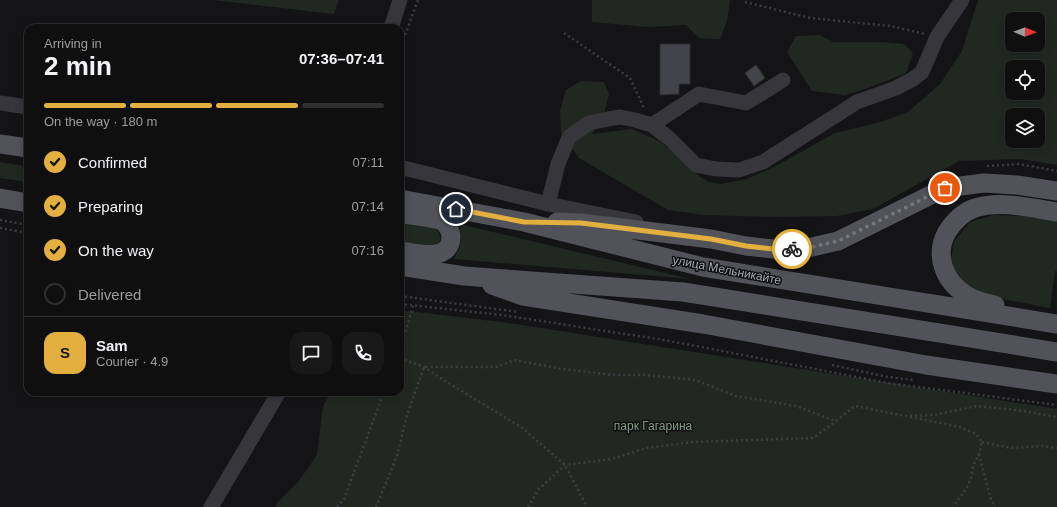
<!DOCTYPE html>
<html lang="en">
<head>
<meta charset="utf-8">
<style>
	:root { --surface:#0f0f10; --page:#181819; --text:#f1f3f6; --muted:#9b9c9f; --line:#2f2f30; --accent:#e3af3f }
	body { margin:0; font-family:Helvetica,sans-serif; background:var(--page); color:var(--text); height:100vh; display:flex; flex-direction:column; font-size:15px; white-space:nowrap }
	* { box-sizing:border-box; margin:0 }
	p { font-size:13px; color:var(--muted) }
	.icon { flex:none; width:22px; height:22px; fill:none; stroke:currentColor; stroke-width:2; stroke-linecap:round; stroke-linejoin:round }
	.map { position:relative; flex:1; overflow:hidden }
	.details { position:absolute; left:24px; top:24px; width:380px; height:372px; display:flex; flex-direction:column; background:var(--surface); border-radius:12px; box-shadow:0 2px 10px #0003,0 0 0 1px var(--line) }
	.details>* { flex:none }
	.needle { width:26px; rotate:91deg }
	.controls { position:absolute; left:1005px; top:12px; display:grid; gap:8px }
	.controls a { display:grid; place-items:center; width:40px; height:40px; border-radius:8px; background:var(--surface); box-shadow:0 2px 10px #0003,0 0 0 1px var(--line); font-size:20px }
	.pin { position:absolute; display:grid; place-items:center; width:34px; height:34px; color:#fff; margin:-17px; border:2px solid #fff; border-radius:50%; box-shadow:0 1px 4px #0007 }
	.courier { position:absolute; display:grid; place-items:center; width:40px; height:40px; margin:-20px; border:3px solid #e3af3f; border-radius:50%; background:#fff; color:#222; box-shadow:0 1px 5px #0007 }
	.headline em { font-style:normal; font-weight:700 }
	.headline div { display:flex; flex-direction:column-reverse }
	.headline { display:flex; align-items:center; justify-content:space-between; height:68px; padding:0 20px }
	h1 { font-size:26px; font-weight:700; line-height:30px }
	.bar { display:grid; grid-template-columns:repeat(4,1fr); gap:6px 4px; align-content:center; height:48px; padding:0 20px }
	.bar i { height:5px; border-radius:3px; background:var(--line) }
	.bar .on { background:var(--accent) }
	.bar p { grid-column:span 4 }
	.line { display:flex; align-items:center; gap:10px; padding:0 20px; border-top:1px solid var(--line) }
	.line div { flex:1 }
	.round { display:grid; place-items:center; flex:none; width:42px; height:42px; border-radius:12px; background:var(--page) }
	ol { padding:0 20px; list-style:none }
	li { display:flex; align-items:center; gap:12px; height:44px }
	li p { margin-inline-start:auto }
	li .icon { padding:4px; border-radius:50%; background:var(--accent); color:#111; stroke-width:4 }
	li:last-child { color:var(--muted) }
	li i { width:22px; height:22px; border:2px solid var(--line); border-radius:50% }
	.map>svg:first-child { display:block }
	.green { fill:#212822; fill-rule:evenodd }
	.building { fill:#434449; stroke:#2f2e32 }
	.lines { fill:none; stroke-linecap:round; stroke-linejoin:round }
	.path { stroke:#3c3d41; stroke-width:2.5; stroke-dasharray:2 3; stroke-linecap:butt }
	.minor { stroke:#36363b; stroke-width:15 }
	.major { stroke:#525359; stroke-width:19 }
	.done { stroke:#74767d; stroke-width:4; stroke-dasharray:0 7.2 }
	.route { stroke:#e3af3f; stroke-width:5 }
	.labels { text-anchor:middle; stroke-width:3; stroke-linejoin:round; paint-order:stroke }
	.street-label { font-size:12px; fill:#a7abb5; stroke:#0f0f11 }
	.park-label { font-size:12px; fill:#809f82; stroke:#0f0f11 }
</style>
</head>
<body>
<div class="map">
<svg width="1057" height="507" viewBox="0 0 1057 507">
	<rect width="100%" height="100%" fill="#141416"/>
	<path class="green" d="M213,0H339L334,14Z
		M592,0H730L727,21L720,39L699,38L686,25L648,27L592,22Z
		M978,0H1057V165L1020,159L959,161L873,209L837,216L776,217L704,215L668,210L579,158L561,133L560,111L566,90L581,81L604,82L609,94L604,114L592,134L632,129L659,141L686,162L700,177L709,182L721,184L747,179L774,167L835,133L877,123L908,112L940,84L962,51ZM1012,19H1038V45H1012ZM1012,67H1038V93H1012ZM1012,115H1038V141H1012Z
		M819,35L834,42H882L904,44L913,53L906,73L868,88L845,95L812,91L787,52L796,36Z
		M0,162L28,167V182L0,178Z
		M994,215L1029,216L1057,220V271H1055L1050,308L982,295L966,288L956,275L951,260L954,242L970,222Z
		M400,222C408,223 430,224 436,229C440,232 440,236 440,241C431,252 413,245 400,242Z
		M459,224L691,279L454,259C461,246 463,238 459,224Z
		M400,310L509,323L1057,409V507H276L277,503L298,482L317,455L323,406L331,392H400Z"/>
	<path class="building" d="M660,44H690V84H679V94L660,95Z
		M756,65L765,78L754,86L745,73Z"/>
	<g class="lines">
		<path class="path" d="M745,2L810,18L891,26L925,34
			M564,33L630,78L644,108
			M400,49L418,0
			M987,166L1019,164L1057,171
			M0,220L28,225
			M0,228L28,233
			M400,296L518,312
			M400,304L502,315L670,341L888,383L1057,405
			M400,351L413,306
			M400,358L424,367L442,379L521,427L565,465L587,507
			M832,365L888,377L914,380
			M910,417L960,427L976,434L982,442L979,454L973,466L971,479L966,489L953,507
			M982,442L1011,448L1042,446L1057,448
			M979,454L990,497L995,507
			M337,507L344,499L384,392
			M376,507L397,456L407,415L424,367H497L514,360L562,369L613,375H646L695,380L736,396L796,406L836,421L855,406L905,416L934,415L977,406L1017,410L1057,417
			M528,507L539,489L565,465L612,459L647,448L693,442L813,438L836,421"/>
		<path class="minor" d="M391,28L400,0
			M0,103L28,107
			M652,125L699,94L746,103L783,80
			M400,167L548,204L636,222
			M548,204L558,164L569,137L589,123L608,119L620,117L635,120L652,125L670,139L696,165L716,169L739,170L763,162L857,102L896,88L913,79L922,72L937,37L962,0
			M211,507L279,392"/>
		<path class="major" d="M0,144L28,148
			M0,198L28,203
			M400,199L524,222L703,267L1057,324
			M400,213C408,215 436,218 442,221C447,224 451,231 451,237C450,263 417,253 400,251
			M557,222L581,223L711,239L746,246L782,250L812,247L838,241L945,188L984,183L1017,185L1057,191
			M400,266L464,276L683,292L1057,352
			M492,285L523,296L703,324L926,365L1057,384
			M995,305C985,303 974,300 966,295C944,281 934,255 947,232C954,221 963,212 975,208C1001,200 1031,208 1057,212"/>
	</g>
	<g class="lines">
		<path class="done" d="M792,249L812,247L838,241L945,188"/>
		<path class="route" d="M456,209L524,222L581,223L711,239L746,246L782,250L792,249"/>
	</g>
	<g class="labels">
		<g class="street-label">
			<text transform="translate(727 270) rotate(11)" y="4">улица Мельникайте</text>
		</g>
		<g class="park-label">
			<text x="653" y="430">парк Гагарина</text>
		</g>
	</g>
</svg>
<div class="controls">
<a><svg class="needle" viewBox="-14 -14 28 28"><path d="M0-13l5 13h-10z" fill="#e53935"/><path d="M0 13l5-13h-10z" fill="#9b9c9f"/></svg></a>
<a><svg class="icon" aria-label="locate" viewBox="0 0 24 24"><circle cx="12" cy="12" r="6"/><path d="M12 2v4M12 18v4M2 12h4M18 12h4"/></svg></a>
<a><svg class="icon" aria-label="layers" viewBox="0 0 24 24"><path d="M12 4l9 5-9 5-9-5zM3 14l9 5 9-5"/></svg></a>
</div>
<div class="pin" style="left:945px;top:188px;background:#ea580c"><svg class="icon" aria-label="bag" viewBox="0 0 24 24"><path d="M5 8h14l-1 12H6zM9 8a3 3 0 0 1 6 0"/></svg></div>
<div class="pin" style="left:456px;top:209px;background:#1f2937"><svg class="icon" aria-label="home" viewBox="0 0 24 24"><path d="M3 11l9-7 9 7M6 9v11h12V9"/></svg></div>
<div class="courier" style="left:792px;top:249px"><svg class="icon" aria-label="bike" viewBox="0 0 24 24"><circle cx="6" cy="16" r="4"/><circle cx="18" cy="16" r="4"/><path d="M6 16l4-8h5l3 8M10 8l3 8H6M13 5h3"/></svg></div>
<section class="details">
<div class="headline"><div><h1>2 min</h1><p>Arriving in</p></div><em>07:36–07:41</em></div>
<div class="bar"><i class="on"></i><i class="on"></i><i class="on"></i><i></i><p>On the way · 180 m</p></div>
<ol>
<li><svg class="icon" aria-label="check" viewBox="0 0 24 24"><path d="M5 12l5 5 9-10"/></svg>Confirmed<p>07:11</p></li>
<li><svg class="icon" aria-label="check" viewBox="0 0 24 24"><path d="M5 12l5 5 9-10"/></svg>Preparing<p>07:14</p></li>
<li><svg class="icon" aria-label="check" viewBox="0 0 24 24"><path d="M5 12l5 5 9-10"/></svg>On the way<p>07:16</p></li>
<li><i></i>Delivered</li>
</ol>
<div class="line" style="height:72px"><b class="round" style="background:var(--accent);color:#111">S</b><div><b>Sam</b><p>Courier · 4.9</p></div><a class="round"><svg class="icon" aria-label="chat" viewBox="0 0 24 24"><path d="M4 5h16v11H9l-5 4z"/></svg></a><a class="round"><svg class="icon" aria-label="phone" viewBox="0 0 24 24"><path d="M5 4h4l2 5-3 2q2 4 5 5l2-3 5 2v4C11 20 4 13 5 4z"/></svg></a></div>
</section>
</div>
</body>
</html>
